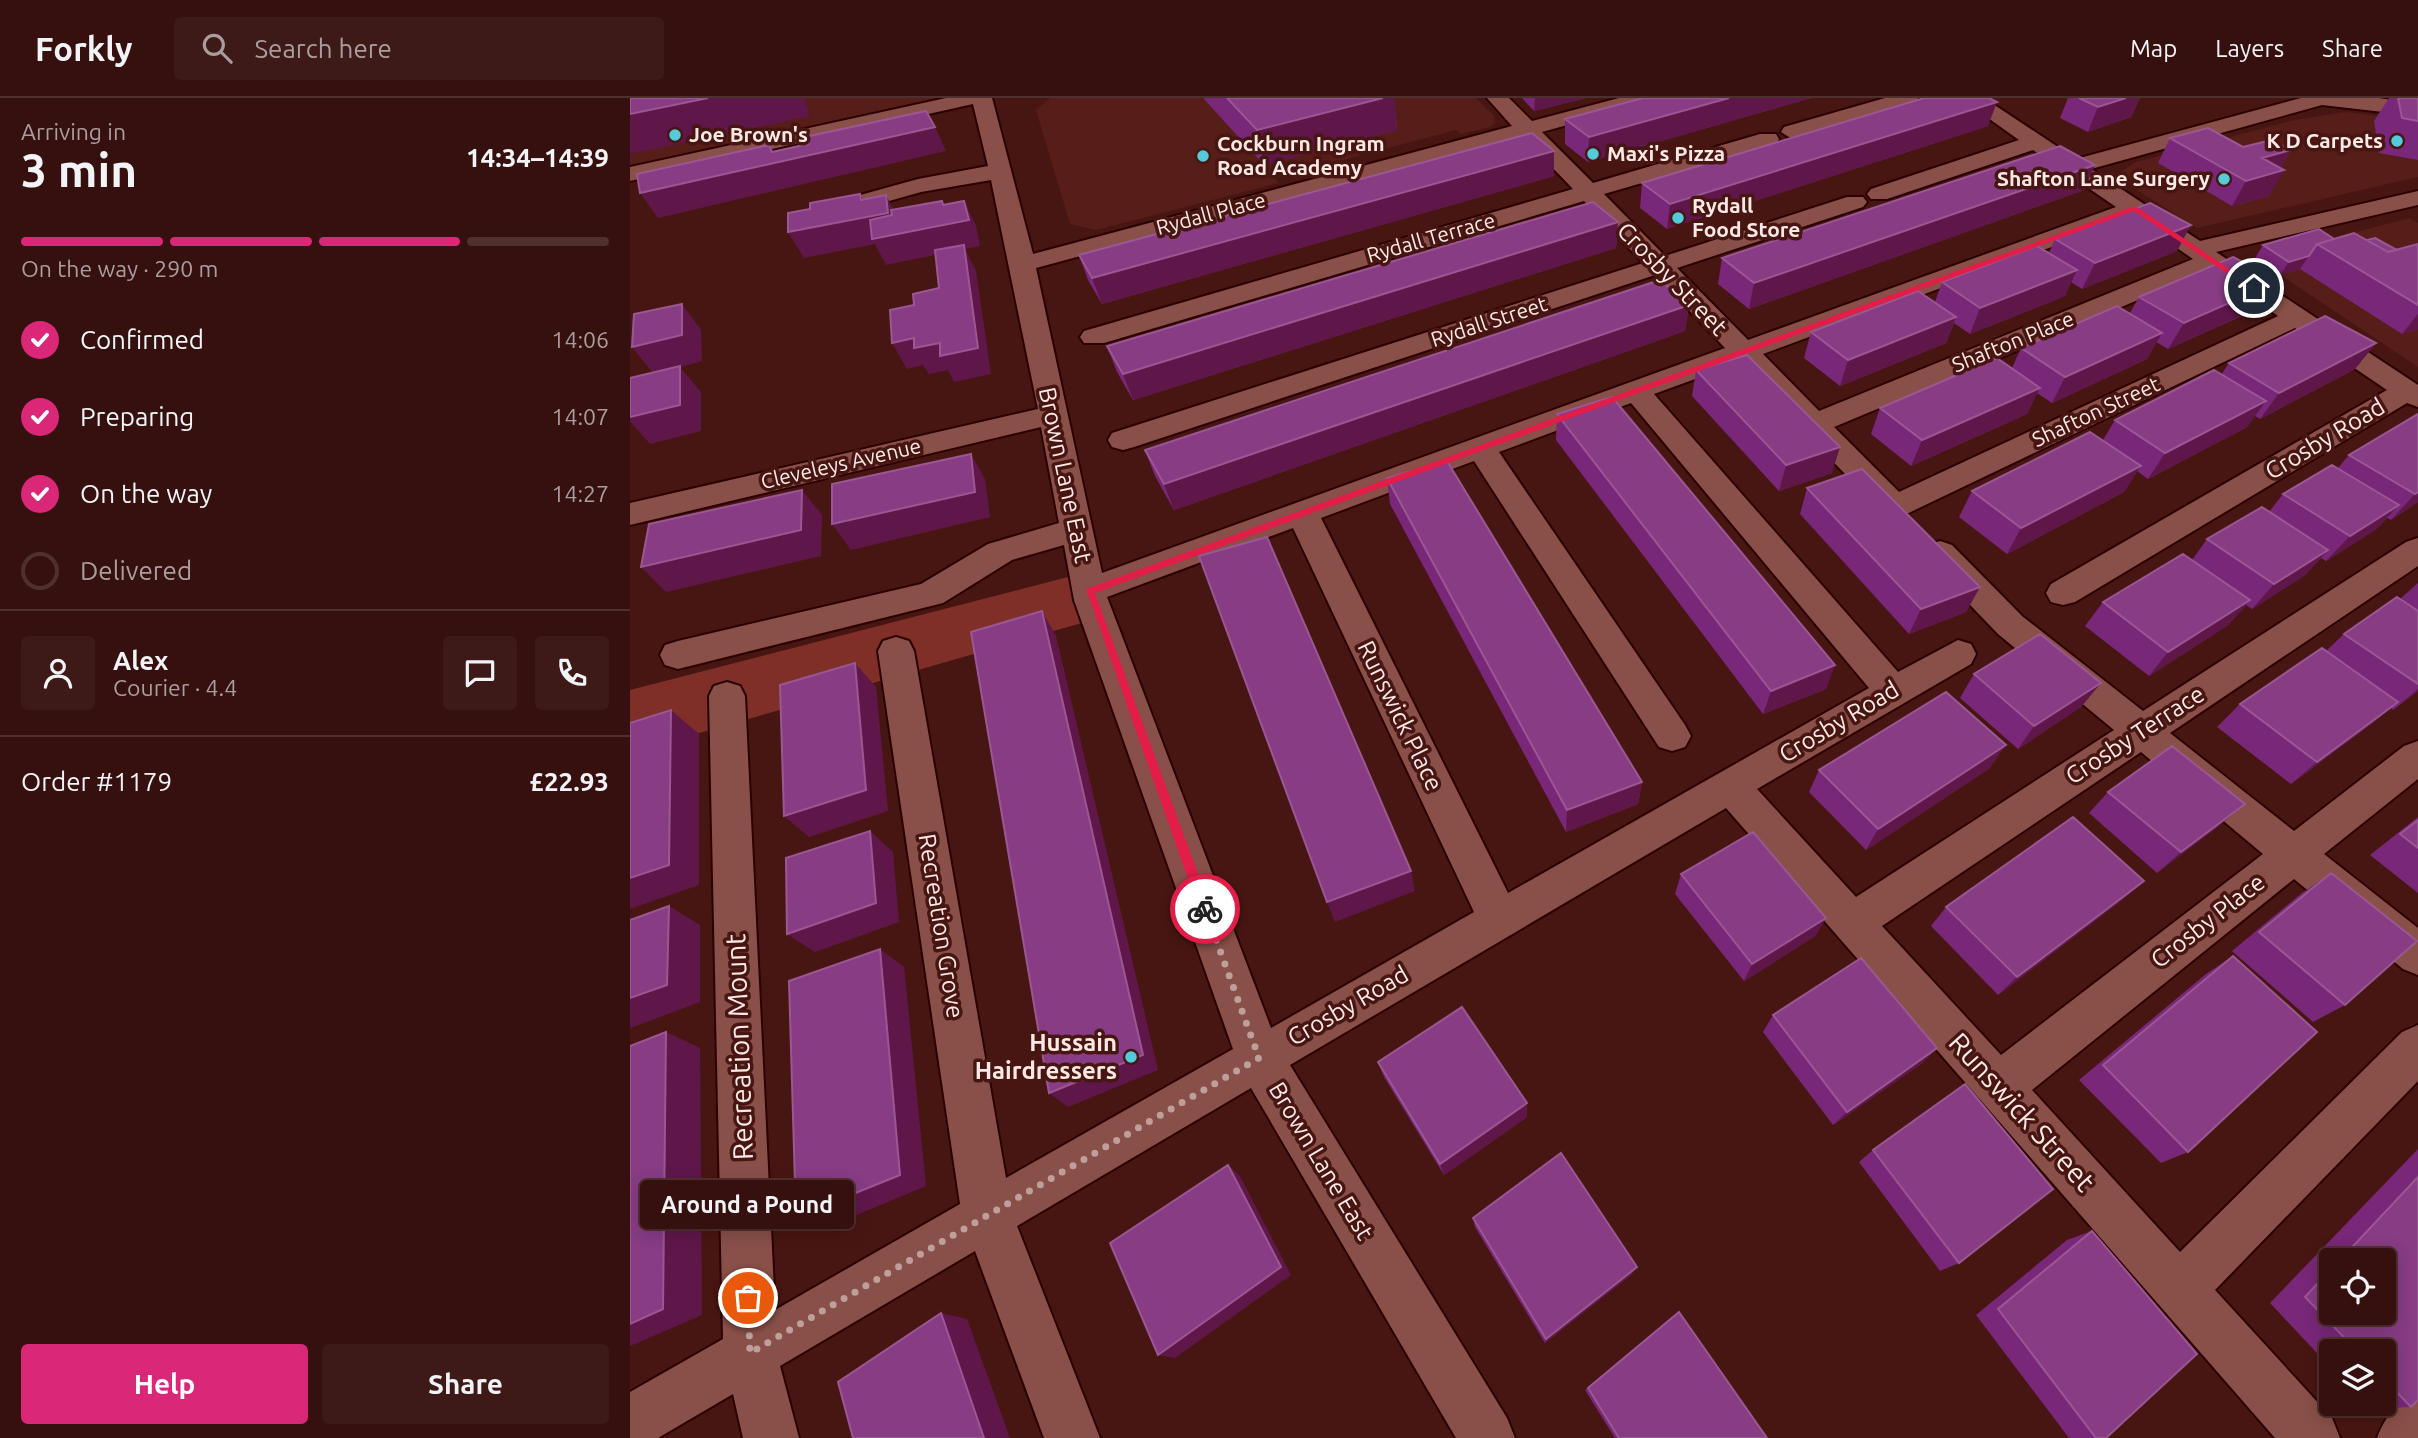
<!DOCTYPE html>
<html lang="en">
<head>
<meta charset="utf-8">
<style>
	:root { --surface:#36100e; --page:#3d1917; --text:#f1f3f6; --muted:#aa9d9e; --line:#50302e; --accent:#db2777 }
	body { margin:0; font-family:Ubuntu,sans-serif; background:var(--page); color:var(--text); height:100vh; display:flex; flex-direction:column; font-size:26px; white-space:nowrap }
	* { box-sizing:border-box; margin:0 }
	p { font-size:23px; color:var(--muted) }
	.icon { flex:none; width:38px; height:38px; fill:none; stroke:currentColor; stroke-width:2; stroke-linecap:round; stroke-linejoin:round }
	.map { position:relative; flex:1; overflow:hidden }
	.details { display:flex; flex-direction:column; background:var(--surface); width:630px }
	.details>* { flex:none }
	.buttons { position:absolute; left:1689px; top:1150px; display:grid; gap:14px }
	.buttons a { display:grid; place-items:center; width:77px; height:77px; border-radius:7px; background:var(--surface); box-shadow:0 4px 18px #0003,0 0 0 2px var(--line); font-size:35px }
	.pin { position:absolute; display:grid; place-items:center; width:60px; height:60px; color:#fff; margin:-30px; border:4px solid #fff; border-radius:50%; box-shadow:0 2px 7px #0007 }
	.courier { position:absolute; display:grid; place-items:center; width:70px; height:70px; margin:-35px; border:5px solid #e11d48; border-radius:50%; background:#fff; color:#222; box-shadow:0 2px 9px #0007 }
	.bubble { position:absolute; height:49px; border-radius:7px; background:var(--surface); box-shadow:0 4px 18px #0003,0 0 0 2px var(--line); font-size:23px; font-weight:600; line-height:49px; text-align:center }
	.overview em { font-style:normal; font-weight:600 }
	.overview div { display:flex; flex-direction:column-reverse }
	.overview { display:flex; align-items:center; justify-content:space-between; height:119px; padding:0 21px }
	h1 { font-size:46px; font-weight:600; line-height:52px }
	.bar { display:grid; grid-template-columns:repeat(4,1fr); gap:10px 7px; align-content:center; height:84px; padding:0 21px }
	.bar i { height:9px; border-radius:5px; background:var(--line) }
	.bar .on { background:var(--accent) }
	.bar p { grid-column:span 4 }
	.line { display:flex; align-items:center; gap:18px; padding:0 21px; border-top:2px solid var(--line) }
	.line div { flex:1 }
	.round { display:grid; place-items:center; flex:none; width:74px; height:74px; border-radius:7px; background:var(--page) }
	ol { padding:0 21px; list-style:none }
	li { display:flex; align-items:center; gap:21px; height:77px }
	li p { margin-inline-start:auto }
	li .icon { padding:7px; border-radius:50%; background:var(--accent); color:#fff; stroke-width:4 }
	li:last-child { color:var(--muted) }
	li i { width:38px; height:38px; border:4px solid var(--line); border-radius:50% }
	.action { display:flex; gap:14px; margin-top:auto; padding:14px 21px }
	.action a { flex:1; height:80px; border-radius:7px; background:var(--accent); color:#fff; font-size:28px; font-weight:600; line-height:80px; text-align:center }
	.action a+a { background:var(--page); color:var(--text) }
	header { display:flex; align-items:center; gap:42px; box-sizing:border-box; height:98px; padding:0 35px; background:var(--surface); border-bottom:2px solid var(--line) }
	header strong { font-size:33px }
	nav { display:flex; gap:38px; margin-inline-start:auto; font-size:24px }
	.search { width:490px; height:63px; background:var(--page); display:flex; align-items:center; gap:18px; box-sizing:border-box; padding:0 24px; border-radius:7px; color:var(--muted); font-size:26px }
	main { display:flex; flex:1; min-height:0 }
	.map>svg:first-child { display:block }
	.built { fill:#561d19 }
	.green { fill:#7f2f28 }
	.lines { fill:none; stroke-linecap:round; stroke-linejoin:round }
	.minor-casing { stroke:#2c0000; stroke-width:4 }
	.minor { fill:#895049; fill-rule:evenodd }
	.wall { fill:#792778; fill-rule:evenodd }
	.shaded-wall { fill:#5f174a }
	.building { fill:#873c84; stroke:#9a5793; stroke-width:2 }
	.route { fill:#e11d48 }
	.done { stroke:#be9f9c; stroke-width:7; stroke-dasharray:0 12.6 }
	.poi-dot { fill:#53cbdb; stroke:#481612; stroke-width:2.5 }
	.labels { text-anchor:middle; stroke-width:7; stroke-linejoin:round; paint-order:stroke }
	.far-poi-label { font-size:21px; font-weight:bold; fill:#fee9e6; stroke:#481612; text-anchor:start }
	.far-street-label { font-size:21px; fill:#fee9e6; stroke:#481612 }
	.street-label { font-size:24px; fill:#fee9e6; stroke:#481612 }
	.poi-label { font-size:24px; font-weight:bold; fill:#fee9e6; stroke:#481612; text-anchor:end }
	.near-street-label { font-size:28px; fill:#fee9e6; stroke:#481612 }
</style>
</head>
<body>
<header>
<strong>Forkly</strong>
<div class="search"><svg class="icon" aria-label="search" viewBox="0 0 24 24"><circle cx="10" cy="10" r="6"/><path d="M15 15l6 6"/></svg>Search here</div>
<nav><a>Map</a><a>Layers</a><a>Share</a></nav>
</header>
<main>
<section class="details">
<div class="overview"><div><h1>3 min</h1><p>Arriving in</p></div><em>14:34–14:39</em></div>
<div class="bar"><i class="on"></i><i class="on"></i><i class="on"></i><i></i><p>On the way · 290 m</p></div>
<ol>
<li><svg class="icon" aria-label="check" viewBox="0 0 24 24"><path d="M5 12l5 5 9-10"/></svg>Confirmed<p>14:06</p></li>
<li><svg class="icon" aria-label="check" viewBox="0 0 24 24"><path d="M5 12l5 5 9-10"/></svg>Preparing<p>14:07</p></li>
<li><svg class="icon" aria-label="check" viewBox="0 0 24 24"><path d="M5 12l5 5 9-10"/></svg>On the way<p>14:27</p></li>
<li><i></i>Delivered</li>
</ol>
<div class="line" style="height:126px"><a class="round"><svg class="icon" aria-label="person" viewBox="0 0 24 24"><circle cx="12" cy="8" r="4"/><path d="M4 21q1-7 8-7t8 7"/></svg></a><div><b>Alex</b><p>Courier · 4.4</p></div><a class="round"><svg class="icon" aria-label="chat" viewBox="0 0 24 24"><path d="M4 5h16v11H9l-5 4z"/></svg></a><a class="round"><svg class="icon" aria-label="phone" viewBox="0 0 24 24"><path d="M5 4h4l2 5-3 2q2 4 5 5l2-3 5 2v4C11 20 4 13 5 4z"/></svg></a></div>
<div class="line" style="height:91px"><div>Order #1179</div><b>£22.93</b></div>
<div class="action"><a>Help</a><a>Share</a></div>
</section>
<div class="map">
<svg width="1788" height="1340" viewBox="0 0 1788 1340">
	<rect width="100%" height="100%" fill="#481612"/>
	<path class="built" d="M0,0H344L0,76Z
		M420,0H846L864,18L865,24L860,29L831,36L826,32L645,80L649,85L466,132L440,126L406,12Z
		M1716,14L1788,23V79L1567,130L1496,85L1492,79V73L1506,64L1665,22Z
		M1780,120L1788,125V269L1625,160Z"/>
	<path class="green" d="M442,478L455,524L0,655V592Z"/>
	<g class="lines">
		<defs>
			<path id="minor" d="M316,0H362L403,156L882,28L857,0H879L902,23L989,0H1023L1020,4L912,34L963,85L1130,36H1146L1149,41L1146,46L974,96L1035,158L1217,99H1233L1237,104L1233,109L1047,170L1118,242L1486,109L1403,52L1257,101H1241L1237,96L1241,91L1389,42L1330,0H1354L1446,61L1671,0H1749L1788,6V18L1692,7L1461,71L1570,143L1788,93V107L1586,154L1788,287V309L1777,305L1445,504L1433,507L1421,504L1416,495L1421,486L1757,292L1665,230L1266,421L1255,418L1109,265L1024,296L1268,574L1328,542L1341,546L1346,556L1341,566L1127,691L1226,799L1484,632L1368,536L1298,463L1294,455L1298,447L1310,443L1322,447L1392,518L1513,613L1776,444L1788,440V468L1540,635L1664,733L1774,648L1788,643V681L1694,756L1788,830V877L1773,871L1664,781L1402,992L1550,1154L1772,934L1788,927V983L1585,1192L1702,1320L1710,1340H1645L1096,710L660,967L877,1320L885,1340H826L621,990L387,1128L470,1340H414L345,1153L150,1268L169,1340H113L103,1296L28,1340H0V1294L93,1241L79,598L84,588L97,584L110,588L115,598L145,1212L330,1106L248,553L253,543L266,539L279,543L284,553L376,1080L603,951L444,502L434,447L382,462L313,505L301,508L48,571L35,567L30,557L35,547L48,543L291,486L358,446L429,425L411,329L0,427V405L408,311L361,82L291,94L206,118L198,116L194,111L198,106L288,81L358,68L343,6L0,83V69ZM893,39L943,91L454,233L450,239L454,245H474L954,103L1013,165L482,335L478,342L482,349L493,352L504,349L1025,177L1095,250L472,475L406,170ZM1502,119L1563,161L1189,313L1133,256ZM1580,172L1648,218L1269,394L1204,329ZM1001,305L1239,590L878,795L691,420L844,363L1029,649L1042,653L1055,649L1061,638L1055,627L869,354ZM663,430L844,814L641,930L477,499ZM1511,654L1633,756L1371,957L1252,828Z
				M1255,0H1288L1285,4L1162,41L1151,34L1154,29Z
				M1788,1297V1340H1747C1756,1317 1765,1307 1788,1297Z"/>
		</defs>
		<use href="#minor" class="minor-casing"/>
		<use href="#minor" class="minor"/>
	</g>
	<path class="wall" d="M573,0H764L767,32L634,67Z
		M892,0H956L904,13Z
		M1013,0H1181L958,64L935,46V21Z
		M1438,0H1510L1501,19L1458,34L1430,20Z
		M1759,0H1788V62L1749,55L1744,23Z
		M1358,28L1037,131L1010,110L1012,85Z
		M1540,40L1613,49L1661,52L1650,70L1639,98L1602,108L1528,65Z
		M924,78L472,206L458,182L449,157Z
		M1454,92L1119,211L1088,186L1092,160Z
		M988,124L986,150L503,302L487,274L477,248Z
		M1425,141L1547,153L1452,191L1441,184L1435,198L1340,236L1324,225L1316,245L1210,288L1174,260L1181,234L1305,204L1312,184L1419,155Z
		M1704,141L1737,142L1767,152L1788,146V231L1772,236L1670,171L1650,177L1625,160L1633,147Z
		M1649,183L1632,209L1538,251L1526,244L1517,261L1422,305L1407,295L1397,316L1281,368L1241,336L1250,310L1382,270L1391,250L1500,215L1509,199Z
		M1059,207L1055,233L544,412L525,378L515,352Z
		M1746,245L1725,271L1630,321L1625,318L1617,329L1518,381L1507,373L1494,394L1377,456L1329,419L1342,393L1473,342L1485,322L1591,277L1599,265Z
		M1066,272L1202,375L1149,393L1062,298Z
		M927,316L1196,591L1133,616L926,342Z
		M1788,316V404L1761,422L1757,420L1745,432L1696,463L1691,460L1675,477L1622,511L1616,507L1598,527L1519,578L1455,528L1473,504L1562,462L1577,441L1639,414L1653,396L1708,370L1719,357Z
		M757,380L1012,684L1008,706L936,734L760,406Z
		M1177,390L1350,489L1336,514L1279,536L1170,416Z
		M1788,485V593L1763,612L1761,610L1740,627L1661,686L1587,629L1610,606L1696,553L1714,536L1770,501Z
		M1344,576L1452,608L1388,651L1330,600Z
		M1360,670L1236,752L1179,694L1189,672Z
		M1478,694L1590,727L1527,775L1459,715Z
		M1788,719V795L1740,757Z
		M1701,775L1715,907L1683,924L1602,853L1672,795Z
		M1051,776L1196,820L1185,838L1114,883L1045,796Z
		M1514,783L1492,802L1368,897L1301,828L1316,809Z
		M1603,858L1558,1054L1531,1065L1449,982L1576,876Z
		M1143,917L1307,950L1291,966L1203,1027L1133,934Z
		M748,964L897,1005V1019L814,1077L754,979Z
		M1788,1051V1302L1781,1309L1739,1311L1735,1306H1754V1253H1701V1270L1640,1205ZM1701,1162H1754L1701,1214Z
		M1243,1052L1329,1165L1310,1173L1229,1064Z
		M843,1120L1002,1176L915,1245L845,1129Z
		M1462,1133L1476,1340H1439L1346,1217L1437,1142Z
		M1049,1214L1137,1340H985L955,1292Z"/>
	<path class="shaded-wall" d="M78,0H174L180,18L0,56V16Z
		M753,0H764L767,32L634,67L627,32Z
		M905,0H956L904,13Z
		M1099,0H1181L958,64L959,39Z
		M1496,0H1510L1501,19L1458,34L1468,9Z
		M1367,4L1358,28L1037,131L1040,106Z
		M305,29L316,53L28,120L10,95L142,54L139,47L149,63Z
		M1661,52L1648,74L1654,72L1639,98L1602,108L1616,83L1632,60Z
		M924,53V78L472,206L462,180Z
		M1465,67L1454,92L1119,211L1124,185Z
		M230,96L242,118L256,97L269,122L313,107L312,103L323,125L334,103L346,128L350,148L335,151L346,173L361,276L324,284L318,272L299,276L293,267L277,271L262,245L284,240L334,151L256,167L245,146L174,160L158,134L231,102Z
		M988,124L986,150L503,302L493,276Z
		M1561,127L1547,153L1452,191L1465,165Z
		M1679,158L1670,171L1650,177L1659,164Z
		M1447,172L1435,198L1340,236L1350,210Z
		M1649,183L1632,209L1538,251L1554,225Z
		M52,206L71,232L72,263L50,269L71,294V333L20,346L0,323V319L23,275L2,249Z
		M1059,207L1055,233L544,412L534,386Z
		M1788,216V231L1772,236Z
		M1326,219L1316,245L1210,288L1218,262Z
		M1532,235L1517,261L1422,305L1435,279Z
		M1746,245L1725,271L1630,321L1649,295Z
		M1410,290L1397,316L1281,368L1292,342Z
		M1636,303L1617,329L1518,381L1535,355Z
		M1210,349L1202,375L1149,393L1156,367Z
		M341,356L355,381L360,419L221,452L202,426Z
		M1511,368L1494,394L1377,456L1391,430Z
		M172,392L192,417L191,458L36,494L11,469Z
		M1788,394V404L1761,422L1785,396Z
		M1769,407L1745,432L1696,463L1720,438Z
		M1698,452L1675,477L1622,511L1644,486Z
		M1350,489L1336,514L1279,536L1291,511Z
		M1620,502L1598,527L1519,578L1538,554Z
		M412,513L426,538L528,972L438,1009L419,995Z
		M225,565L246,589L258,713L179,739L154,718Z
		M1205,567L1196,591L1133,616L1141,593Z
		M1471,585L1452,608L1388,651L1404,628Z
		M1788,591V593L1763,612Z
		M1768,604L1740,627L1661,686L1687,664Z
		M41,612L69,636V787L0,811V780Z
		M1376,647L1360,670L1236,752L1248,731Z
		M1012,684L1008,706L936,734L937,712Z
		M1615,706L1590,727L1527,775L1551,754Z
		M240,733L263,754L269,824L185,854L157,836Z
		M781,773L785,793L705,824L697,804Z
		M1514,783L1492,802L1368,897L1387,879Z
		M39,808L70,827V904L0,930V900Z
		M1196,820L1185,838L1114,883L1122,866Z
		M250,851L274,869L296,1088L198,1129L166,1119Z
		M36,934L70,950L72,1217L0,1248V1226Z
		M1307,950L1291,966L1203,1027L1217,1014Z
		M897,1005V1019L814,1077L810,1066Z
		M598,1067L610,1078L661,1177L545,1260L528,1257Z
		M1007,1169L1002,1176L915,1245L916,1241Z
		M311,1215L337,1221L380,1340H354Z"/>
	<path class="building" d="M0,0H78L0,16Z
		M597,0H753L627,32Z
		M1013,0H1099L959,39L935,21Z
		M1294,0H1359L1367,4L1040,106L1012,85Z
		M1449,0H1496L1468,9Z
		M1768,0H1788V23L1772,20Z
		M296,13L305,29L10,95L7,76L139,47L142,54L178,46L175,39Z
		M1578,30L1613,49L1641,42L1661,52L1632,60L1654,72L1616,83L1540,40Z
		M902,35L924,53L462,180L449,157Z
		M1430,48L1465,67L1124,185L1092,160Z
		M230,96L231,102L256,97L258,115L158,134V115L180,111V105Z
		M312,103L313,107L334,103L339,122L242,141L240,122L262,117L261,112Z
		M963,104L988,124L493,276L477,248Z
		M1520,105L1561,127L1465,165L1425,141Z
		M1689,131L1704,141L1687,146L1679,158L1659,164L1633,147Z
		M1724,135L1758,154L1788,146V207L1687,146Z
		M1745,140L1767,152L1758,154L1737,142Z
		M334,147L348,250L310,258V245L284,250V240L262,245L260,212L284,207L283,196L309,190L305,152Z
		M1407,148L1447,172L1350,210L1312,184Z
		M1603,159L1649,183L1554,225L1509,199Z
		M1030,182L1059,207L534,386L515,352Z
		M1288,193L1326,219L1218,262L1181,234Z
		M52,206V237L2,249L4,216Z
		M1487,208L1532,235L1435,279L1391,250Z
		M1695,218L1746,245L1649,295L1599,265Z
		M1117,257L1210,349L1156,367L1066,272Z
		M1367,260L1410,290L1292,342L1250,310Z
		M50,268V307L0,319V280Z
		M1584,272L1636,303L1535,355L1485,322Z
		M982,299L1205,567L1141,593L927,316Z
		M1788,316V394L1785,396L1719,357Z
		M1460,334L1511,368L1391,430L1342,393Z
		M341,356L345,394L202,426V386Z
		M817,363L1012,684L937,712L757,380Z
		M1702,367L1769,407L1720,438L1653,396Z
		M1232,371L1350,489L1291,511L1177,390Z
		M172,392L171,432L11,469L19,426Z
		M1632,409L1698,452L1644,486L1577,441Z
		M637,439L781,773L697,804L569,458Z
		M1553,456L1620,502L1538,554L1473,504Z
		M1767,499L1788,513V586L1714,536Z
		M412,513L513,957L419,995L341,534Z
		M1410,536L1471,585L1404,628L1344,576Z
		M1692,550L1768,604L1687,664L1610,606Z
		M225,565L236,692L154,718L150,587Z
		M1316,594L1376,647L1248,731L1189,672Z
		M41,612L39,767L0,780V625Z
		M1542,648L1615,706L1551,754L1478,694Z
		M1443,719L1514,783L1387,879L1316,809Z
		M1788,722V750L1770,736Z
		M240,733L246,805L157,836L156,760Z
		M1123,734L1196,820L1122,866L1051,776Z
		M1701,775L1787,843L1715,907L1629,834Z
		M39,808L37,887L0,900V822Z
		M250,851L270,1077L166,1119L159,883Z
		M1603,858L1687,934L1558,1054L1473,967Z
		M1231,860L1307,950L1217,1014L1143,917Z
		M832,909L897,1005L810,1066L748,964Z
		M36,934L33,1211L0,1226V948Z
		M1335,986L1423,1091L1329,1165L1243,1052Z
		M931,1055L1007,1169L916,1241L843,1120Z
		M598,1067L651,1169L528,1257L480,1145Z
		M1788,1079V1302L1781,1309L1754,1281V1253H1727L1675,1199L1701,1171V1214H1754V1162H1710Z
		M1462,1133L1567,1256L1476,1340H1466L1368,1211Z
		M1049,1214L1137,1340H989L958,1290Z
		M311,1215L354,1340H223L208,1284Z"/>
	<path class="route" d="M1502,109H1507L1628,190L1622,192L1504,113L465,495L581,811L579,815H570L456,491Z"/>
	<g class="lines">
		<path class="done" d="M118,1200L120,1255L629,960L575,811"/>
	</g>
	<g class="poi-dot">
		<circle cx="45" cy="37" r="7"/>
		<circle cx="1767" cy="43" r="7"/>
		<circle cx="963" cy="56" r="7"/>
		<circle cx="573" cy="58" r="7"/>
		<circle cx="1594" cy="81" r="7"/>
		<circle cx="1048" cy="120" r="7"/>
		<circle cx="501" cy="959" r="7"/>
	</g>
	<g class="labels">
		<g class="far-poi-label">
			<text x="59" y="44">Joe Brown's</text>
			<text x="1753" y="50" text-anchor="end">K D Carpets</text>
			<text x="587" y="53">Cockburn Ingram<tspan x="587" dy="24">Road Academy</tspan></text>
			<text x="977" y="63">Maxi's Pizza</text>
			<text x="1580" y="88" text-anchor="end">Shafton Lane Surgery</text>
			<text x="1062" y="115">Rydall<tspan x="1062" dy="24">Food Store</tspan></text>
		</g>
		<g class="far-street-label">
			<text transform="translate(581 116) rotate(-15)" y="7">Rydall Place</text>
			<text transform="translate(801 140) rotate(-16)" y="7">Rydall Terrace</text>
			<text transform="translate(859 224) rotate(-18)" y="7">Rydall Street</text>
			<text transform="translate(1383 244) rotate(-22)" y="7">Shafton Place</text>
			<text transform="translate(1466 314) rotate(-25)" y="7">Shafton Street</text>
			<text transform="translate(211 366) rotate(-13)" y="7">Cleveleys Avenue</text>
		</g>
		<g class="street-label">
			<text transform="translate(1042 181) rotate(46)" y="8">Crosby Street</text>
			<text transform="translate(1695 341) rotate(-31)" y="8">Crosby Road</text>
			<text transform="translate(435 377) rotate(78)" y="8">Brown Lane East</text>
			<text transform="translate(770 618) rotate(64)" y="8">Runswick Place</text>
			<text transform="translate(1209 624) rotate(-31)" y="8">Crosby Road</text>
			<text transform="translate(1505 637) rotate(-33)" y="8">Crosby Terrace</text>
			<text transform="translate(1578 823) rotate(-38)" y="8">Crosby Place</text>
			<text transform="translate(311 828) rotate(81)" y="8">Recreation Grove</text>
			<text transform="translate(718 908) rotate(-30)" y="8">Crosby Road</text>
			<text transform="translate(691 1063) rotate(59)" y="8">Brown Lane East</text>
		</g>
		<g class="poi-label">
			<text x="487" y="953">Hussain<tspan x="487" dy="28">Hairdressers</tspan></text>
		</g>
		<g class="near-street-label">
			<text transform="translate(109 949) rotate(-92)" y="10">Recreation Mount</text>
			<text transform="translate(1392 1014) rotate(48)" y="10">Runswick Street</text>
		</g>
	</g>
</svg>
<div class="buttons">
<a><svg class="icon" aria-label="locate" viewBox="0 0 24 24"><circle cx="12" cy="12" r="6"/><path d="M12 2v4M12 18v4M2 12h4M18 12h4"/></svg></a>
<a><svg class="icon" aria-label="layers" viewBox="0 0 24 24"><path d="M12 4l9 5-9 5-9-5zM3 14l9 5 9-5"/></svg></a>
</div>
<div class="pin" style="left:118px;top:1200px;background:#ea580c"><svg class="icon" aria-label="bag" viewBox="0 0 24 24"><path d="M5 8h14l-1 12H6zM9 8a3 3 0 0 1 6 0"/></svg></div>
<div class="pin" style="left:1624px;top:190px;background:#1f2937"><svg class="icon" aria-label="home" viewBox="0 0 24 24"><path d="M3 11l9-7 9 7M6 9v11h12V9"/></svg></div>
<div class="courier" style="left:575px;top:811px"><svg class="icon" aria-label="bike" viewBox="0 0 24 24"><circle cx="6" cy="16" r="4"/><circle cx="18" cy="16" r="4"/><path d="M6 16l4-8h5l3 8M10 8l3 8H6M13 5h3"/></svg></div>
<div class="bubble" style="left:10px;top:1082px;width:214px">Around a Pound</div>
</div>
</main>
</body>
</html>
